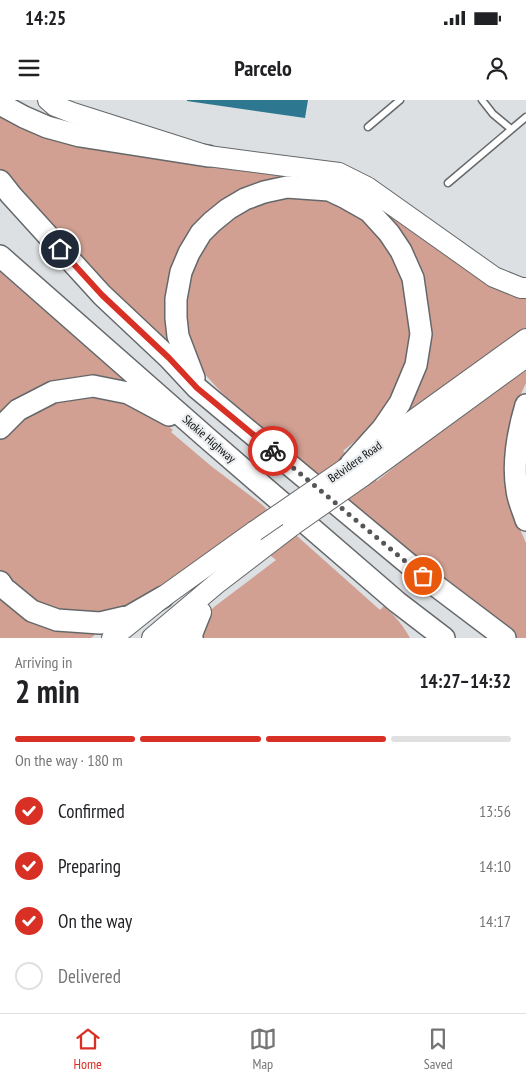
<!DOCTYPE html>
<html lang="en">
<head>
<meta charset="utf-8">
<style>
	:root { --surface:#fff; --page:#f6f6f6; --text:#202124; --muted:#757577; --line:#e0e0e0; --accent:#d93025 }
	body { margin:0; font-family:"PT Sans Narrow",sans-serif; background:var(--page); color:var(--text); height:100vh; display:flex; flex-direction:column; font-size:19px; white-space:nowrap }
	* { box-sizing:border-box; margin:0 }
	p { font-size:16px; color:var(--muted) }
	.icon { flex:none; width:28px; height:28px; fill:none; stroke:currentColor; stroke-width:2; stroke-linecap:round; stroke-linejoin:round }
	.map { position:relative; height:538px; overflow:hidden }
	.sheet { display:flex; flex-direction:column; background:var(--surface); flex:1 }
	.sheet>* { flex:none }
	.pin { position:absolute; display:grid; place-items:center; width:42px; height:42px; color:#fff; margin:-21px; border:2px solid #fff; border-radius:50%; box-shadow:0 1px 5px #0007 }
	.courier { position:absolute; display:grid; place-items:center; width:50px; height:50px; margin:-25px; border:4px solid #d93025; border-radius:50%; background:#fff; color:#222; box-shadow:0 1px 6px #0007 }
	.head em { font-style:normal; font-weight:600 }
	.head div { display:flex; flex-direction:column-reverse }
	.head { display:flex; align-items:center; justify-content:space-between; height:85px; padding:0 15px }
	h1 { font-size:32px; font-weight:600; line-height:38px }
	.bar { display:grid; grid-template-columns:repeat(4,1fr); gap:8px 5px; align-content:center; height:60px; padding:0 15px }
	.bar i { height:6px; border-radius:4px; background:var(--line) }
	.bar .current { background:var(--accent) }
	.bar p { grid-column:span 4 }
	ol { padding:0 15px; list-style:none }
	li { display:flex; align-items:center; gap:15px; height:55px }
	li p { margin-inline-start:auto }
	li .icon { padding:5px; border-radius:50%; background:var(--accent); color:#fff; stroke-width:4 }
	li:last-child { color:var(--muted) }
	li i { width:28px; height:28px; border:2px solid var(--line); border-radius:50% }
	.status { display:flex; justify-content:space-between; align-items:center; height:35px; padding:0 25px; background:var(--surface); direction:ltr }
	.status svg { height:14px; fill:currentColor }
	header { display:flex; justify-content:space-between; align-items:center; height:65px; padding:0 15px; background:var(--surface); font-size:22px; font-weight:600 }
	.menu { display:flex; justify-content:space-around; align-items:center; height:70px; border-top:1px solid var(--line); background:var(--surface); font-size:14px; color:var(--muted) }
	.menu a { display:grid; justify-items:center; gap:2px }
	.menu .current { color:var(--accent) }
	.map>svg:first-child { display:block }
	.green { fill:#d1a092 }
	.building { fill:#2e7790 }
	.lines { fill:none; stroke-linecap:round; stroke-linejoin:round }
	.service-casing { stroke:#65686a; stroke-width:9 }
	.primary-casing { stroke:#65686a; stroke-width:22 }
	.trunk-casing { stroke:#65686a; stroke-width:24 }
	.service { stroke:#fff; stroke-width:6 }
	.primary { stroke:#fff; stroke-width:20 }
	.trunk { stroke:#fff; stroke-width:21 }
	.primary-bridge-casing { stroke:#65686a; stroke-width:22; stroke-linecap:butt }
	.primary-bridge { stroke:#fff; stroke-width:20 }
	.done { stroke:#545657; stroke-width:5; stroke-dasharray:0 9 }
	.route { stroke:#d93025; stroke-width:6 }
	.labels { text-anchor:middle; stroke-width:4.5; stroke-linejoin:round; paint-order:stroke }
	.street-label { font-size:12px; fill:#0b0c0c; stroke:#eaedef }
</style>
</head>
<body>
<div class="status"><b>14:25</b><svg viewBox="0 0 49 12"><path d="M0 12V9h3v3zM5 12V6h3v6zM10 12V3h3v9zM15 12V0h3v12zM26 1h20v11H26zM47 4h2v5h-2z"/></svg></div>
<header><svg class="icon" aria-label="menu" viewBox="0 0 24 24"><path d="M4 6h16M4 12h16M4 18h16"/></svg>Parcelo<svg class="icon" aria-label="person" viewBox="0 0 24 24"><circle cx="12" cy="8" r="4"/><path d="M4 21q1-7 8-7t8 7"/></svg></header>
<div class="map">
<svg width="526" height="538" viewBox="0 0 526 538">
	<rect width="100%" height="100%" fill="#dce0e2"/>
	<path class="green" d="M0,14L331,78L526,196V230L382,337L420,253L395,135L309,83L200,125L177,250L137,221L0,72Z
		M276,94L327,98L363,117L388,145L406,184L410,236L407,260L388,307L365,333L343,351L377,381L445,326L526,264V283L515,307L516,420L526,443V538H514L374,425L222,293L201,270L185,239L184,175L219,120Z
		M0,172L103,262L166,311L104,282L0,319Z
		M100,293L151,313L173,330L171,332L211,366L260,403L380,510L384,506C395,516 403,525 410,538H198L205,517L214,507L276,460L240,431L144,503L106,516L43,509L0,475V334L39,304Z
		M0,496L92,533L95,535L91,538H0Z"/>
	<path class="building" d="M187,0H308L305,18L187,1Z"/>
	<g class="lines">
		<defs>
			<path id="service" d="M482,0L493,14L511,29
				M368,27L400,0
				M448,83L526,17"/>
			<path id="primary" d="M48,0L55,6L73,13L208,56L339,73L367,87L494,177L521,188H526
				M365,355L526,239
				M363,376L526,257
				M112,538L163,497L255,431
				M152,538L216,484L293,425
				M174,538L201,512"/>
			<path id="trunk" d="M0,4L24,17L47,27L80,36L208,56
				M0,81L11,95L102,195L169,258L197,288L423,476L505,538
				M0,156L207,338L397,502L444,538
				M194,278L178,236L176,218V199L181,172L189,153L201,133L212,122L228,109L245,99L264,92L287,87L329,90L346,98L369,111L389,133L401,151L413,178L421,234L416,265L400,303L383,328L348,367
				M526,305C518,332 512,361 517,390C518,400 523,410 526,420
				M0,328L18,310L53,292L93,286L128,293L169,315
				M0,482L4,488L32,511L57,520L100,523L130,516L163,497
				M192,538V533L200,513"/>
		</defs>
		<use href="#service" class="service-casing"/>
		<use href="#primary" class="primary-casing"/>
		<use href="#trunk" class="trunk-casing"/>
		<use href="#service" class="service"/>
		<use href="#primary" class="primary"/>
		<use href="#trunk" class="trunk"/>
		<defs>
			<path id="primary-bridge" d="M293,425L363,376
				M255,431L348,367"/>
		</defs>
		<use href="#primary-bridge" class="primary-bridge-casing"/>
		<use href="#primary-bridge" class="primary-bridge"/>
	</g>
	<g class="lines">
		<path class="done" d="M273,351L423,476"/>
		<path class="route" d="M60,149L102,195L169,258L197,288L273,351"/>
	</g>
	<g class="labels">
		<g class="street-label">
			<text transform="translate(209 339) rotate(41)" y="4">Skokie Highway</text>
			<text transform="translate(355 362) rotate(-35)" y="4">Belvidere Road</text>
		</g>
	</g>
</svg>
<div class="pin" style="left:423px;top:476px;background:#ea580c"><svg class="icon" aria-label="bag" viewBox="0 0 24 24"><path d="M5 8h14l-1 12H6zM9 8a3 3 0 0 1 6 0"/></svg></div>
<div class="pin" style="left:60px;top:149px;background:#1f2937"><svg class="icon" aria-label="home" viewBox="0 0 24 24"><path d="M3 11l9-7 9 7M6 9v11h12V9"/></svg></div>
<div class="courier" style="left:273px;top:351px"><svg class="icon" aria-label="bike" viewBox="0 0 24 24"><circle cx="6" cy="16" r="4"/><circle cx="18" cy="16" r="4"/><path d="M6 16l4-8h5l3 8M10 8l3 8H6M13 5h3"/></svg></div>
</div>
<section class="sheet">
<div class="head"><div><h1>2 min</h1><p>Arriving in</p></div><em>14:27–14:32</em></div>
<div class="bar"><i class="current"></i><i class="current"></i><i class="current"></i><i></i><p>On the way · 180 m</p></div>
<ol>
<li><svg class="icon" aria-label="check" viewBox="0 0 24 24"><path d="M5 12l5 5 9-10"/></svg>Confirmed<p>13:56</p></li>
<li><svg class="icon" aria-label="check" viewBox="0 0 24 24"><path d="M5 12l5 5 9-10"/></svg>Preparing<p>14:10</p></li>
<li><svg class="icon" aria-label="check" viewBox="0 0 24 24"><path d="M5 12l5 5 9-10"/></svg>On the way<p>14:17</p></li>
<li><i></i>Delivered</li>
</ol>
</section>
<nav class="menu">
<a class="current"><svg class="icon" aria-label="home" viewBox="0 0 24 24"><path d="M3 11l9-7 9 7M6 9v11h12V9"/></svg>Home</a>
<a><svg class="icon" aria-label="map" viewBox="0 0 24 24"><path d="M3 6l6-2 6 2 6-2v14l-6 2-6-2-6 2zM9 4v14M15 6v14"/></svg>Map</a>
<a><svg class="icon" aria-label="saved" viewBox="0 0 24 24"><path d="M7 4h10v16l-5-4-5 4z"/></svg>Saved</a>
</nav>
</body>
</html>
